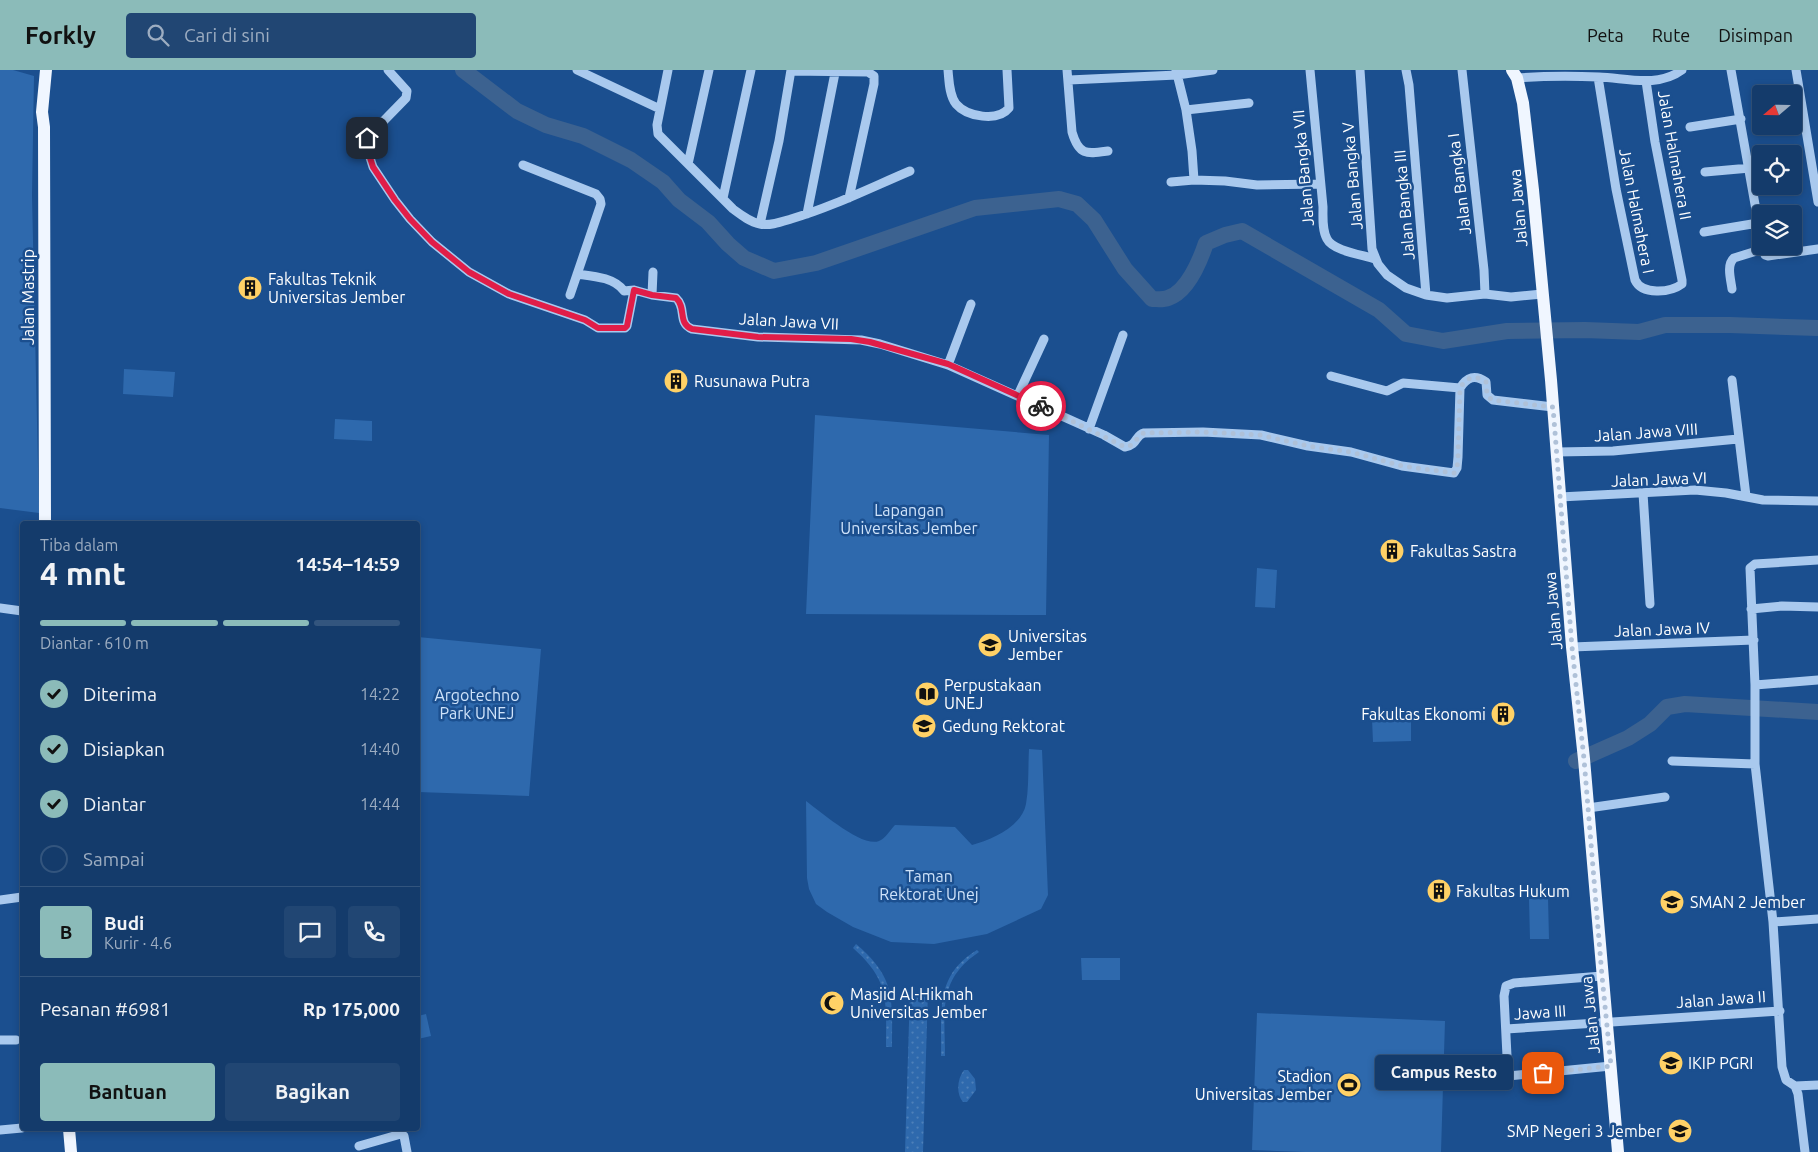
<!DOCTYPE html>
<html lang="id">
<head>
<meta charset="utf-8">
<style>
	:root { --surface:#143b6b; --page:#214673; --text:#f1f3f6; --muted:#9dadc1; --line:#33557e; --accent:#8bbbb9 }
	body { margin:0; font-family:Ubuntu,sans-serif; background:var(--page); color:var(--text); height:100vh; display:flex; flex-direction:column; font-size:19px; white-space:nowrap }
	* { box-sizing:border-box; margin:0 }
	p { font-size:16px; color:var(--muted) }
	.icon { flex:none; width:28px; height:28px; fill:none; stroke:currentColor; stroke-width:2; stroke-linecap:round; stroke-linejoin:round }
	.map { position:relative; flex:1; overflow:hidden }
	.side { position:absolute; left:20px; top:451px; width:400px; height:610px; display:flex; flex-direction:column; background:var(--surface); border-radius:5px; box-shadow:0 2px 8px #0003,0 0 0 1px var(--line) }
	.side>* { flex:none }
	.needle { width:32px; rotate:250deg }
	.tools { position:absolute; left:1752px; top:15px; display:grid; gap:10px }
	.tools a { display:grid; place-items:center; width:50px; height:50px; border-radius:5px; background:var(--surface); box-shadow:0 2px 8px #0003,0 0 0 1px var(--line); font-size:25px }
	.pin { position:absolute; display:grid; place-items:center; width:42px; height:42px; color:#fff; margin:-21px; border-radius:10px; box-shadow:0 2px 8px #0006 }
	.courier { position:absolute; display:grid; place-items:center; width:50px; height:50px; margin:-25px; border:4px solid #e11d48; border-radius:50%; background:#fff; color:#222; box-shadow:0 1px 6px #0007 }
	.bubble { position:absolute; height:35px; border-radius:5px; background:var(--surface); box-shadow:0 2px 8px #0003,0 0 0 1px var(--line); font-size:16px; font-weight:700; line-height:35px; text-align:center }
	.summary em { font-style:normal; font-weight:700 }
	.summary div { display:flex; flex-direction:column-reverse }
	.summary { display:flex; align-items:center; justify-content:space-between; height:85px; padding:0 20px }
	h1 { font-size:32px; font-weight:700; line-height:38px }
	.bar { display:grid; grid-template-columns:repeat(4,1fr); gap:8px 5px; align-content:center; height:60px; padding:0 20px }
	.bar i { height:6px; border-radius:4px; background:var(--line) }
	.bar .current { background:var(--accent) }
	.bar p { grid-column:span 4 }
	.line { display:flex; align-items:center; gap:12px; padding:0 20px; border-top:1px solid var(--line) }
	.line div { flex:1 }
	.round { display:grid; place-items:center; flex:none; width:52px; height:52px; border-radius:5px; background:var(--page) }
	ol { padding:0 20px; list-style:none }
	li { display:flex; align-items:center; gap:15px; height:55px }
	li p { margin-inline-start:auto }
	li .icon { padding:5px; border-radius:50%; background:var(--accent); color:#111; stroke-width:4 }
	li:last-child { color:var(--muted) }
	li i { width:28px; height:28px; border:2px solid var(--line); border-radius:50% }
	.primary-button { display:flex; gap:10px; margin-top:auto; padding:10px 20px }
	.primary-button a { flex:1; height:58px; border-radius:5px; background:var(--accent); color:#111; font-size:20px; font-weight:700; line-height:58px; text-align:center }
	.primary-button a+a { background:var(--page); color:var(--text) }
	header { display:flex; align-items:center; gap:30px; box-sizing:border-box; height:70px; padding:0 25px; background:var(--accent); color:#111 }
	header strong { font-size:24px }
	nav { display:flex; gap:28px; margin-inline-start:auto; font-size:18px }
	.search { width:350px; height:45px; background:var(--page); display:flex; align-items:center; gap:12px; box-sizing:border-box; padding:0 18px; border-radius:5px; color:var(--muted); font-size:19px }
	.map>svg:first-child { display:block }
	.grass { fill:url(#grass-dots) }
	.park { fill:#2e69ad }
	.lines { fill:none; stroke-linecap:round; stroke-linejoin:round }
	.river { stroke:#3c6290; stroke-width:16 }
	.minor { stroke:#a9c9ee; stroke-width:9 }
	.major { stroke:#f0f6ff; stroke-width:12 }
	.done { stroke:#afc1d8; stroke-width:5; stroke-dasharray:0 9 }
	.route { stroke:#e11d48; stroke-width:6 }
	.labels { text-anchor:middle; stroke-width:5; stroke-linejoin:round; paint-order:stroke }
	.street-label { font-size:16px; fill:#fff; stroke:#1b4f8f }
	.poi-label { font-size:16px; fill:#fff; stroke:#1b4f8f; text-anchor:start }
	.park-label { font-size:16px; fill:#cfe3fa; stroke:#1b4f8f }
</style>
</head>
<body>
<header>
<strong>Forkly</strong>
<div class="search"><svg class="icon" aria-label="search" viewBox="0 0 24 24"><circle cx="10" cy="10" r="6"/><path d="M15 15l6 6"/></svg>Cari di sini</div>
<nav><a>Peta</a><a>Rute</a><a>Disimpan</a></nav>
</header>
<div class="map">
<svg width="1818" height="1082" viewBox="0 0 1818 1082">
	<defs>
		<pattern id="grass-dots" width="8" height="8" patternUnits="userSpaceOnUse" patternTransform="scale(1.25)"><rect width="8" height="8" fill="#2e69ad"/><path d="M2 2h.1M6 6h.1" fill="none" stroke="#4d80b9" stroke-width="1.8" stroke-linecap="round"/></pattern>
	</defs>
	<rect width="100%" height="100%" fill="#1b4f8f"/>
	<path class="grass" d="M856,874C896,908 892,928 892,977H886C886,930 890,911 853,878Z
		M977,880L979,882C937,910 945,942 945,986H941C942,942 934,906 977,880Z
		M910,921L922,923L928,921L923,1082H905Z
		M964,1000H968L975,1009L976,1020L967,1032H963C956,1024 957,1009 964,1000Z"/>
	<path class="park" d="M0,0H13L34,6L32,125L39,443L0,438Z
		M124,299L175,302L173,327L123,324Z
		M815,345L1049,365L1046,545L806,544Z
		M335,349L372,351V371L334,369Z
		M1257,498L1277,500L1275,538L1255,537Z
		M418,567L541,579L529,726L418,722Z
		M1372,649H1411V671L1373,672Z
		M1029,679L1042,680L1048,825L1041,839L987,864L934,874L891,872L853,857L827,842L816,834L809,819L807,808L806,731C820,741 862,778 879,771C886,768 890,760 895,755L955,757L972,775C992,770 1022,756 1026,734C1029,717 1028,697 1029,679Z
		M1548,828L1549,869H1530L1529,829Z
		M1081,888H1120V910H1082Z
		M1257,943L1445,951L1441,1082H1305L1252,1080Z
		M426,944L431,966L418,969V946Z"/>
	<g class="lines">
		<path class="river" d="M463,0L517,41L546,55L583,66L631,90L663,112L679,130L708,152L728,174L744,188L774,201L816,193L975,138L1059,129L1077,134L1094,150L1125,199L1152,229C1157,229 1163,230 1168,228C1187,222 1200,191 1206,173L1225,165L1242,161L1379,240L1406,264L1443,271L1507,261L1585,260L1639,262L1665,255H1730L1818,258
			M1576,691L1628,668L1650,654L1667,637L1685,634L1818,642"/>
		<path class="minor" d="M388,0L407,21L406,28L367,68L366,75L373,97L395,130L410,149L432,172L469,202L509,224L585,250L598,258H625L627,256L634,220
			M577,0L660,39
			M668,0L657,55L658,64L733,139C741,145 750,152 760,154C770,156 781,152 791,149C832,137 870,118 910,101
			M948,0C949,10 949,25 956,34C967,47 998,52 1009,38L1007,0
			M1067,0L1072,62C1079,86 1087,84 1108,81
			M1176,0L1186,40L1192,81L1194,110
			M1310,0L1323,137C1323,148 1322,160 1327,169C1333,181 1363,185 1375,189
			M1360,0L1372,179L1378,194L1387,205L1406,218L1426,225L1447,228L1485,224L1511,227L1542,224
			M1406,0L1409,15L1426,225
			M1462,0L1484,200L1485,224
			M1731,0L1761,168
			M1796,0L1818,132
			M791,1L868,2L874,6V14L849,128
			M1598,7L1616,119L1635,210C1642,225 1670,223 1682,214V210L1655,72L1646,11
			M1517,8C1544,6 1572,6 1599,7C1626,8 1658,18 1682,0
			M1069,10L1177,5L1213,0
			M1186,40L1249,33
			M1690,57L1741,49
			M688,94L709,0
			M523,95L596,124L600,129L601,134L570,225
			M1705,102L1750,98
			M1171,112L1194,110L1225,111L1257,115L1320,114
			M723,128L751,0
			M807,144L835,3
			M760,154L779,71L791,0
			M1704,162L1758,153
			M1763,176L1765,185L1768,186L1818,179
			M577,204C592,206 614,207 624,221L634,220L652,225L676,228C687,238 677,253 692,259L758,267L861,270L880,274L948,295L1104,365L1125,377C1138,375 1135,365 1144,363L1203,362L1261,365L1308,376L1351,382L1402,396L1454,403L1457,398L1458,387L1460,318C1467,307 1475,304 1486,312L1487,325L1493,330L1553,337
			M1732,219C1731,210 1726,195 1734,188L1763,179
			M652,225L653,202
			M948,295L971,234
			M1331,306L1387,321L1403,313L1460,318
			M1732,310L1746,426
			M1018,325L1044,269
			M1089,359L1123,265
			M1557,382L1613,381L1738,369
			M1643,423L1650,534
			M1560,427L1695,420L1726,423L1763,430L1818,431
			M0,538L22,541
			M1751,539L1782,536L1818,537
			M1572,577L1754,570
			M1755,615L1818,610
			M1672,691L1755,694
			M1588,738L1665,727
			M0,830L22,827
			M1773,852L1818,849
			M1602,906L1514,913L1506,916L1504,926L1508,1006L1611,996
			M1506,959L1780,941
			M0,970H16
			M1795,1016L1818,1015
			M0,1060L22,1058
			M359,1076L401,1064L404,1066L407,1082
			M1805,1082L1798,1024L1795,1016L1786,1010L1782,997L1773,852L1755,694V615L1750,498L1755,494L1818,490"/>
		<path class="major" d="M1512,0L1517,8L1523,33L1533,120L1551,310L1572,577L1584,689L1618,1082
			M45,454L44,57L42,42L46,0
			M69,1059L71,1082"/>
	</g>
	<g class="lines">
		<path class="done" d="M1041,336L1125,377C1138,375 1135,366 1144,363L1203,362L1260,365L1308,376L1351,382L1402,396L1454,403L1457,398L1458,387L1460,318C1467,307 1475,304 1486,312L1487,325L1492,330L1553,337L1572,577L1584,689L1602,906L1611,996L1543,1003"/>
		<path class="route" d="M367,68L366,75L373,97L395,130L410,149L432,172L469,202L509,224L585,250L598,258H625L627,256L634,220L652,225L676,228C687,238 677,253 692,259L758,267L851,269L870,272L948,294L1041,336"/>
	</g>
	<defs>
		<symbol id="building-disc" viewBox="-11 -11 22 22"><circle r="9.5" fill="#ffd166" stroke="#1b4f8f"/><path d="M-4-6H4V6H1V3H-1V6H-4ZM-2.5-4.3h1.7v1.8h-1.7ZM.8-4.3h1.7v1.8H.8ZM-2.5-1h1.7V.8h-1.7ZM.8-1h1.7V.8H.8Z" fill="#111"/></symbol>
		<symbol id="university-disc" viewBox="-11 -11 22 22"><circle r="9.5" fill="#ffd166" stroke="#1b4f8f"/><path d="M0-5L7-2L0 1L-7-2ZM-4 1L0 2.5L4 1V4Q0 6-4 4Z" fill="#111"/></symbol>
		<symbol id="library-disc" viewBox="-11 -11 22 22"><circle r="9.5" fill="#ffd166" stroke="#1b4f8f"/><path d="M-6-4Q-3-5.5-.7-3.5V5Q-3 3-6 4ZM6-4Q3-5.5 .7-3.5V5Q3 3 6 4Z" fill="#111"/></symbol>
		<symbol id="school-disc" viewBox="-11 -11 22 22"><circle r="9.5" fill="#ffd166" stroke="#1b4f8f"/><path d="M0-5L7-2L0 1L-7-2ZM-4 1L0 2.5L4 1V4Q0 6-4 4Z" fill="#111"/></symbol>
		<symbol id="mosque-disc" viewBox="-11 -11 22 22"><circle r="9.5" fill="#ffd166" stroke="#1b4f8f"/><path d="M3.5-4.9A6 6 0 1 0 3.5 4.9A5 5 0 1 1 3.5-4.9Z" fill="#111"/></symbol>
		<symbol id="stadium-disc" viewBox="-11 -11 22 22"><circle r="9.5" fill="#ffd166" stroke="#1b4f8f"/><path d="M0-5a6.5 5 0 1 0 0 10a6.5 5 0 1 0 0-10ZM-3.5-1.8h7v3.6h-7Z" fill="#111"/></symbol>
	</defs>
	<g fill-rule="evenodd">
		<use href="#building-disc" x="236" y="204" width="28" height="28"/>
		<use href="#building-disc" x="662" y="297" width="28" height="28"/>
		<use href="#building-disc" x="1378" y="467" width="28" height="28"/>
		<use href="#university-disc" x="976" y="561" width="28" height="28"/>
		<use href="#library-disc" x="913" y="610" width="28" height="28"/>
		<use href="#building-disc" x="1489" y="630" width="28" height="28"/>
		<use href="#university-disc" x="910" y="642" width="28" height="28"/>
		<use href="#building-disc" x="1425" y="807" width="28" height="28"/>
		<use href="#school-disc" x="1658" y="818" width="28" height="28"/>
		<use href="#mosque-disc" x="818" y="919" width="28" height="28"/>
		<use href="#school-disc" x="1657" y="979" width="28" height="28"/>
		<use href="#stadium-disc" x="1335" y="1001" width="28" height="28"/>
		<use href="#school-disc" x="1666" y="1047" width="28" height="28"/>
	</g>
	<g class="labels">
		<g class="street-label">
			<text transform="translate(1675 85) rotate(80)" y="6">Jalan Halmahera II</text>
			<text transform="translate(1303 98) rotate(-95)" y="6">Jalan Bangka VII</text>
			<text transform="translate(1352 106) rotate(-95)" y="6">Jalan Bangka V</text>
			<text transform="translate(1459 114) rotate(-97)" y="6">Jalan Bangka I</text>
			<text transform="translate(1404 135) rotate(-95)" y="6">Jalan Bangka III</text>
			<text transform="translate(1518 138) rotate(-95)" y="6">Jalan Jawa</text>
			<text transform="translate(1637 141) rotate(79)" y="6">Jalan Halmahera I</text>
			<text transform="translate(28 227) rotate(-90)" y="6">Jalan Mastrip</text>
			<text transform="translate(789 251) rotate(3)" y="6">Jalan Jawa VII</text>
			<text transform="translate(1646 362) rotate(-4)" y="6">Jalan Jawa VIII</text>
			<text transform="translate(1659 409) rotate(-2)" y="6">Jalan Jawa VI</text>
			<text transform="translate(1553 541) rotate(-95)" y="6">Jalan Jawa</text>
			<text transform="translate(1662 559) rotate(-2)" y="6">Jalan Jawa IV</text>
			<text transform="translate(1721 929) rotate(-4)" y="6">Jalan Jawa II</text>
			<text transform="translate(1540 942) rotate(-4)" y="6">Jawa III</text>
			<text transform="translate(1590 945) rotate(-96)" y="6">Jalan Jawa</text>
		</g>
		<g class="poi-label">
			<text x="268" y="215">Fakultas Teknik<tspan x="268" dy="18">Universitas Jember</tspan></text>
			<text x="694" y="317">Rusunawa Putra</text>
			<text x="1410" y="487">Fakultas Sastra</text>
			<text x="1008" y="572">Universitas<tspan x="1008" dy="18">Jember</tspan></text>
			<text x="944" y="621">Perpustakaan<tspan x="944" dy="18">UNEJ</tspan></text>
			<text x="1486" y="650" text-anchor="end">Fakultas Ekonomi</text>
			<text x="942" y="662">Gedung Rektorat</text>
			<text x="1456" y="827">Fakultas Hukum</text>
			<text x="1690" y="838">SMAN 2 Jember</text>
			<text x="850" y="930">Masjid Al-Hikmah<tspan x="850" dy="18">Universitas Jember</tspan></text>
			<text x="1688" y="999">IKIP PGRI</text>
			<text x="1332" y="1012" text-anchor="end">Stadion<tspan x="1332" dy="18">Universitas Jember</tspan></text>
			<text x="1662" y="1067" text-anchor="end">SMP Negeri 3 Jember</text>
		</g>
		<g class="park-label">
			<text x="909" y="446">Lapangan<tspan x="909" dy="18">Universitas Jember</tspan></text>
			<text x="477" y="631">Argotechno<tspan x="477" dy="18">Park UNEJ</tspan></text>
			<text x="929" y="812">Taman<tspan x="929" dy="18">Rektorat Unej</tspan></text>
		</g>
	</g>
</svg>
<div class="tools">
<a><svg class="needle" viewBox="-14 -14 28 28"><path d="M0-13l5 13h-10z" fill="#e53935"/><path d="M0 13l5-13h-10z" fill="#9dadc1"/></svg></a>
<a><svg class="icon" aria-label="locate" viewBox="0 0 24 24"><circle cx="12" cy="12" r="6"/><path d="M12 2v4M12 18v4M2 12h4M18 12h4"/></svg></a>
<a><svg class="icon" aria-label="layers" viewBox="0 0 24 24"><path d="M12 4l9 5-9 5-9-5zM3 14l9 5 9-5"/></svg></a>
</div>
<div class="pin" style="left:1543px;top:1003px;background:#ea580c"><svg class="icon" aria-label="bag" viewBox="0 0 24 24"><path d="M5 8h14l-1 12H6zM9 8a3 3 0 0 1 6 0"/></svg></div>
<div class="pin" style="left:367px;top:68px;background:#1f2937"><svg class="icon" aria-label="home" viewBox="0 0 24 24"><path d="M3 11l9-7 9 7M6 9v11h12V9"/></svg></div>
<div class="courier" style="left:1041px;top:336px"><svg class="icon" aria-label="bike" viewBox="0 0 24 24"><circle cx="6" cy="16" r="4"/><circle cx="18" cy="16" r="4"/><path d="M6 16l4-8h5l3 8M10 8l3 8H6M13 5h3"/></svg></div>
<div class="bubble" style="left:1375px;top:985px;width:138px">Campus Resto</div>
<section class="side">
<div class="summary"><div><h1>4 mnt</h1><p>Tiba dalam</p></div><em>14:54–14:59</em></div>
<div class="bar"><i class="current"></i><i class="current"></i><i class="current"></i><i></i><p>Diantar · 610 m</p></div>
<ol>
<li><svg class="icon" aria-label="check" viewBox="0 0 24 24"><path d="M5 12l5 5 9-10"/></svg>Diterima<p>14:22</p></li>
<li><svg class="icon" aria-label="check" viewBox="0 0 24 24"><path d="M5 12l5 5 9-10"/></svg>Disiapkan<p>14:40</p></li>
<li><svg class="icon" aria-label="check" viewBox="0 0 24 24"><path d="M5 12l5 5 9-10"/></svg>Diantar<p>14:44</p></li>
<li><i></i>Sampai</li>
</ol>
<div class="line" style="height:90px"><b class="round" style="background:var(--accent);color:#111">B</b><div><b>Budi</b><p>Kurir · 4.6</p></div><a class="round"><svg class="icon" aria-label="chat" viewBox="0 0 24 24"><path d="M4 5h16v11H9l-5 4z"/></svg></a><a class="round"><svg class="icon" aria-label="phone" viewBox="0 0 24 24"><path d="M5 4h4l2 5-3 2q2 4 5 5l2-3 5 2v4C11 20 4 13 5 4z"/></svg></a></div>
<div class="line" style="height:65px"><div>Pesanan #6981</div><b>Rp 175,000</b></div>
<div class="primary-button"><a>Bantuan</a><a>Bagikan</a></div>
</section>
</div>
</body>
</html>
